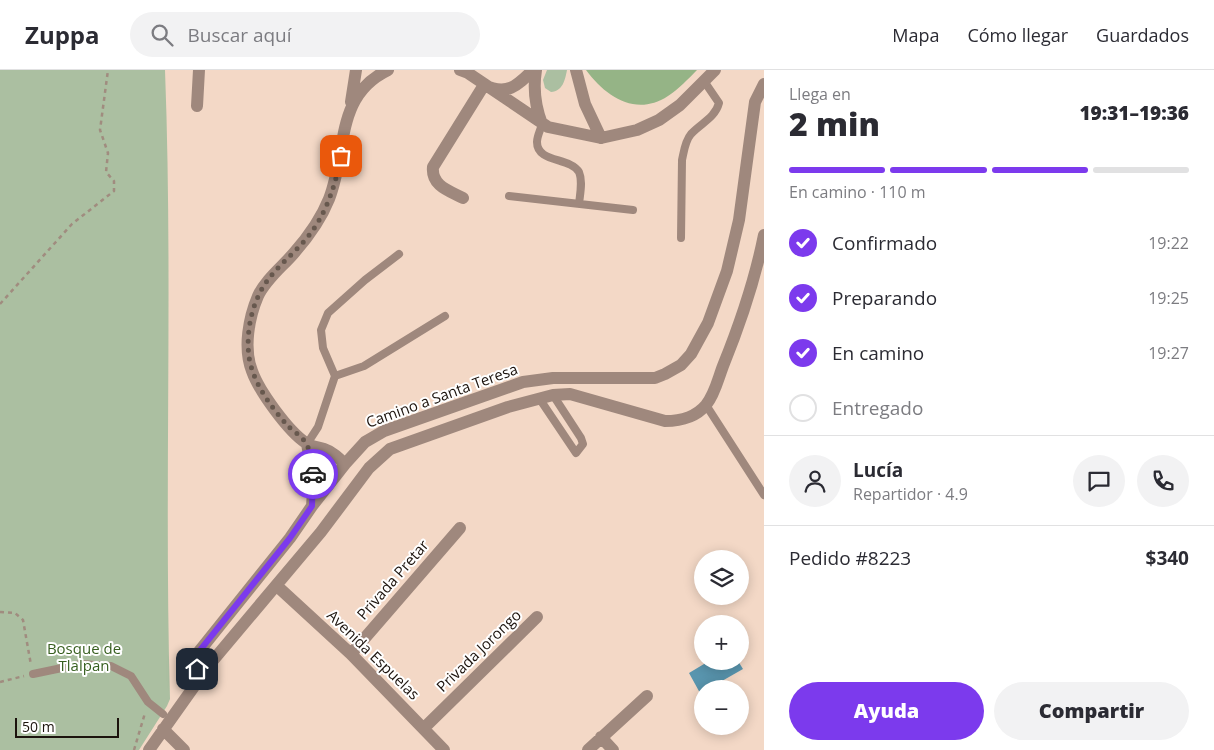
<!DOCTYPE html>
<html lang="es">
<head>
<meta charset="utf-8">
<style>
	:root { --surface:#fff; --page:#f2f2f3; --text:#2b2b33; --muted:#7c7c81; --line:#e1e1e2; --accent:#7c3aed }
	body { margin:0; font-family:"Open Sans",sans-serif; background:var(--page); color:var(--text); height:100vh; display:flex; flex-direction:column; font-size:19px; white-space:nowrap }
	* { box-sizing:border-box; margin:0 }
	p { font-size:16px; color:var(--muted) }
	.icon { flex:none; width:28px; height:28px; fill:none; stroke:currentColor; stroke-width:2; stroke-linecap:round; stroke-linejoin:round }
	.map { position:relative; flex:1; overflow:hidden }
	.side { display:flex; flex-direction:column; background:var(--surface); width:450px }
	.side>* { flex:none }
	.fabs { position:absolute; left:694px; top:480px; display:grid; gap:10px }
	.fabs a { display:grid; place-items:center; width:55px; height:55px; border-radius:50%; background:var(--surface); box-shadow:0 2px 12px #0003; font-size:25px }
	.scale { position:absolute; left:15px; bottom:12px; width:104px; box-sizing:border-box; padding-left:5px; border:2px solid #1c130d; border-top:0; font-size:14px; line-height:18px; white-space:nowrap; color:#1c130d; -webkit-text-stroke:4px #fff; paint-order:stroke }
	.pin { position:absolute; display:grid; place-items:center; width:42px; height:42px; color:#fff; margin:-21px; border-radius:10px; box-shadow:0 2px 8px #0006 }
	.courier { position:absolute; display:grid; place-items:center; width:50px; height:50px; margin:-25px; border:4px solid #7c3aed; border-radius:50%; background:#fff; color:#222; box-shadow:0 1px 6px #0007 }
	.summary em { font-style:normal; font-weight:800 }
	.summary div { display:flex; flex-direction:column-reverse }
	.summary { display:flex; align-items:center; justify-content:space-between; height:85px; padding:0 25px }
	h1 { font-size:32px; font-weight:800; line-height:38px }
	.bar { display:grid; grid-template-columns:repeat(4,1fr); gap:8px 5px; align-content:center; height:60px; padding:0 25px }
	.bar i { height:6px; border-radius:4px; background:var(--line) }
	.bar .current { background:var(--accent) }
	.bar p { grid-column:span 4 }
	.line { display:flex; align-items:center; gap:12px; padding:0 25px; border-top:1px solid var(--line) }
	.line div { flex:1 }
	.round { display:grid; place-items:center; flex:none; width:52px; height:52px; border-radius:26px; background:var(--page) }
	ol { padding:0 25px; list-style:none }
	li { display:flex; align-items:center; gap:15px; height:55px }
	li p { margin-inline-start:auto }
	li .icon { padding:5px; border-radius:50%; background:var(--accent); color:#fff; stroke-width:4 }
	li:last-child { color:var(--muted) }
	li i { width:28px; height:28px; border:2px solid var(--line); border-radius:50% }
	.button { display:flex; gap:10px; margin-top:auto; padding:10px 25px }
	.button a { flex:1; height:58px; border-radius:30px; background:var(--accent); color:#fff; font-size:20px; font-weight:800; line-height:58px; text-align:center }
	.button a+a { background:var(--page); color:var(--text) }
	header { display:flex; align-items:center; gap:30px; box-sizing:border-box; height:70px; padding:0 25px; background:var(--surface); border-bottom:1px solid var(--line) }
	header strong { font-size:24px }
	nav { display:flex; gap:28px; margin-inline-start:auto; font-size:18px }
	.search { width:350px; height:45px; background:var(--page); display:flex; align-items:center; gap:12px; box-sizing:border-box; padding:0 18px; border-radius:28px; color:var(--muted); font-size:19px }
	main { display:flex; flex:1; min-height:0 }
	.map>svg:first-child { display:block }
	.green { fill:#abbfa1 }
	.forest { fill:#95b486 }
	.water { fill:#5995ae }
	.lines { fill:none; stroke-linecap:round; stroke-linejoin:round }
	.path { stroke:#a08c7f; stroke-width:2.5; stroke-dasharray:4 4; stroke-linecap:butt }
	.lane { stroke:#9f887d; stroke-width:8 }
	.street { stroke:#9f887d; stroke-width:12 }
	.done { stroke:#67584e; stroke-width:5; stroke-dasharray:0 9 }
	.route { stroke:#7c3aed; stroke-width:6 }
	.labels { text-anchor:middle; stroke-width:4; stroke-linejoin:round; paint-order:stroke }
	.street-label { font-size:15px; fill:#1c130d; stroke:#fff }
	.park-label { font-size:15px; fill:#385f20; stroke:#fff }
</style>
</head>
<body>
<header>
<strong>Zuppa</strong>
<div class="search"><svg class="icon" aria-label="search" viewBox="0 0 24 24"><circle cx="10" cy="10" r="6"/><path d="M15 15l6 6"/></svg>Buscar aquí</div>
<nav><a>Mapa</a><a>Cómo llegar</a><a>Guardados</a></nav>
</header>
<main>
<div class="map">
<svg width="764" height="680" viewBox="0 0 764 680">
	<rect width="100%" height="100%" fill="#f3d8c6"/>
	<path class="green" d="M0,0H165C173,210 164,420 170,629L167,636L139,680H0Z
		M547,0H567C565,10 563,21 551,22L545,18L543,10Z"/>
	<path class="forest" d="M586,0H697C688,9 679,19 668,26C636,47 606,27 586,0Z"/>
	<path class="water" d="M709,591H738L743,599L708,619H702V622L700,623L689,603Z"/>
	<g class="lines">
		<path class="path" d="M0,234L72,154L114,121V111L106,102L108,83L100,60L108,0
			M0,542L15,543L23,550L31,595
			M0,612L24,606
			M134,680L145,643"/>
		<path class="lane" d="M542,54C541,59 537,66 537,72C537,93 570,87 579,102C583,111 580,124 579,134
			M509,126L633,140
			M681,168L682,90C684,81 685,71 691,64C701,53 715,48 719,33L704,11
			M335,306L323,278L321,260L328,243L365,210L399,184
			M539,328L576,383L583,374L581,368L553,325
			M706,335L764,425
			M307,374L318,357L335,306L364,296L445,246
			M33,604L81,594L111,596L131,606L148,632L163,644"/>
		<path class="street" d="M460,0L468,3L548,57L601,68L637,60L659,50L680,35L715,0
			M536,0C533,19 535,36 542,54
			M576,0L585,34L601,68
			M351,32L356,0
			M197,36L199,0
			M463,128C450,121 431,116 433,97L484,15C507,26 517,16 533,0
			M307,374L314,409L312,436
			M345,394C339,388 333,382 324,379C318,377 311,377 306,373C288,361 259,321 252,301C243,278 249,247 258,226C266,209 282,197 294,183C309,166 321,149 329,129C348,81 334,26 388,0
			M277,516L351,584L444,680
			M351,584L460,458
			M196,614L197,584L290,468L312,436L345,394L365,372L384,361L523,312L553,308H655L665,304L681,295L691,284L708,253L727,201L739,150L755,32L764,14
			M424,658L537,547
			M163,659L184,680
			M601,667L613,680
			M149,680L210,594L321,462L369,398L390,379L508,337L553,325L570,324L665,351C680,351 696,347 706,335C715,324 718,309 723,296C740,254 755,210 764,165
			M588,680L647,626"/>
	</g>
	<g class="lines">
		<path class="done" d="M313,404C312,395 311,383 307,375C303,367 294,362 288,356C271,337 253,313 249,287C246,263 251,235 265,214C278,194 301,179 315,157C329,135 336,112 341,86"/>
		<path class="route" d="M197,599V584L290,468L312,436L313,404"/>
	</g>
	<g class="labels">
		<g class="street-label">
			<text transform="translate(442 326) rotate(-20)" y="5">Camino a Santa Teresa</text>
			<text transform="translate(393 510) rotate(-49)" y="5">Privada Pretar</text>
			<text transform="translate(479 581) rotate(-44)" y="5">Privada Jorongo</text>
			<text transform="translate(373 585) rotate(44)" y="5">Avenida Espuelas</text>
		</g>
		<g class="park-label">
			<text x="84" y="584">Bosque de<tspan x="84" dy="17">Tlalpan</tspan></text>
		</g>
	</g>
</svg>
<div class="fabs">
<a><svg class="icon" aria-label="layers" viewBox="0 0 24 24"><path d="M12 4l9 5-9 5-9-5zM3 14l9 5 9-5"/></svg></a>
<a>+</a>
<a>−</a>
</div>
<div class="scale">50 m</div>
<div class="pin" style="left:341px;top:86px;background:#ea580c"><svg class="icon" aria-label="bag" viewBox="0 0 24 24"><path d="M5 8h14l-1 12H6zM9 8a3 3 0 0 1 6 0"/></svg></div>
<div class="pin" style="left:197px;top:599px;background:#1f2937"><svg class="icon" aria-label="home" viewBox="0 0 24 24"><path d="M3 11l9-7 9 7M6 9v11h12V9"/></svg></div>
<div class="courier" style="left:313px;top:404px"><svg class="icon" aria-label="car" viewBox="0 0 24 24"><path d="M5 17H2v-5l4-1 3-4h7l3 4 3 1v5h-3M9 17h6M6 11h13"/><circle cx="7" cy="17" r="2"/><circle cx="17" cy="17" r="2"/></svg></div>
</div>
<section class="side">
<div class="summary"><div><h1>2 min</h1><p>Llega en</p></div><em>19:31–19:36</em></div>
<div class="bar"><i class="current"></i><i class="current"></i><i class="current"></i><i></i><p>En camino · 110 m</p></div>
<ol>
<li><svg class="icon" aria-label="check" viewBox="0 0 24 24"><path d="M5 12l5 5 9-10"/></svg>Confirmado<p>19:22</p></li>
<li><svg class="icon" aria-label="check" viewBox="0 0 24 24"><path d="M5 12l5 5 9-10"/></svg>Preparando<p>19:25</p></li>
<li><svg class="icon" aria-label="check" viewBox="0 0 24 24"><path d="M5 12l5 5 9-10"/></svg>En camino<p>19:27</p></li>
<li><i></i>Entregado</li>
</ol>
<div class="line" style="height:90px"><a class="round"><svg class="icon" aria-label="person" viewBox="0 0 24 24"><circle cx="12" cy="8" r="4"/><path d="M4 21q1-7 8-7t8 7"/></svg></a><div><b>Lucía</b><p>Repartidor · 4.9</p></div><a class="round"><svg class="icon" aria-label="chat" viewBox="0 0 24 24"><path d="M4 5h16v11H9l-5 4z"/></svg></a><a class="round"><svg class="icon" aria-label="phone" viewBox="0 0 24 24"><path d="M5 4h4l2 5-3 2q2 4 5 5l2-3 5 2v4C11 20 4 13 5 4z"/></svg></a></div>
<div class="line" style="height:65px"><div>Pedido #8223</div><b>$340</b></div>
<div class="button"><a>Ayuda</a><a>Compartir</a></div>
</section>
</main>
</body>
</html>
